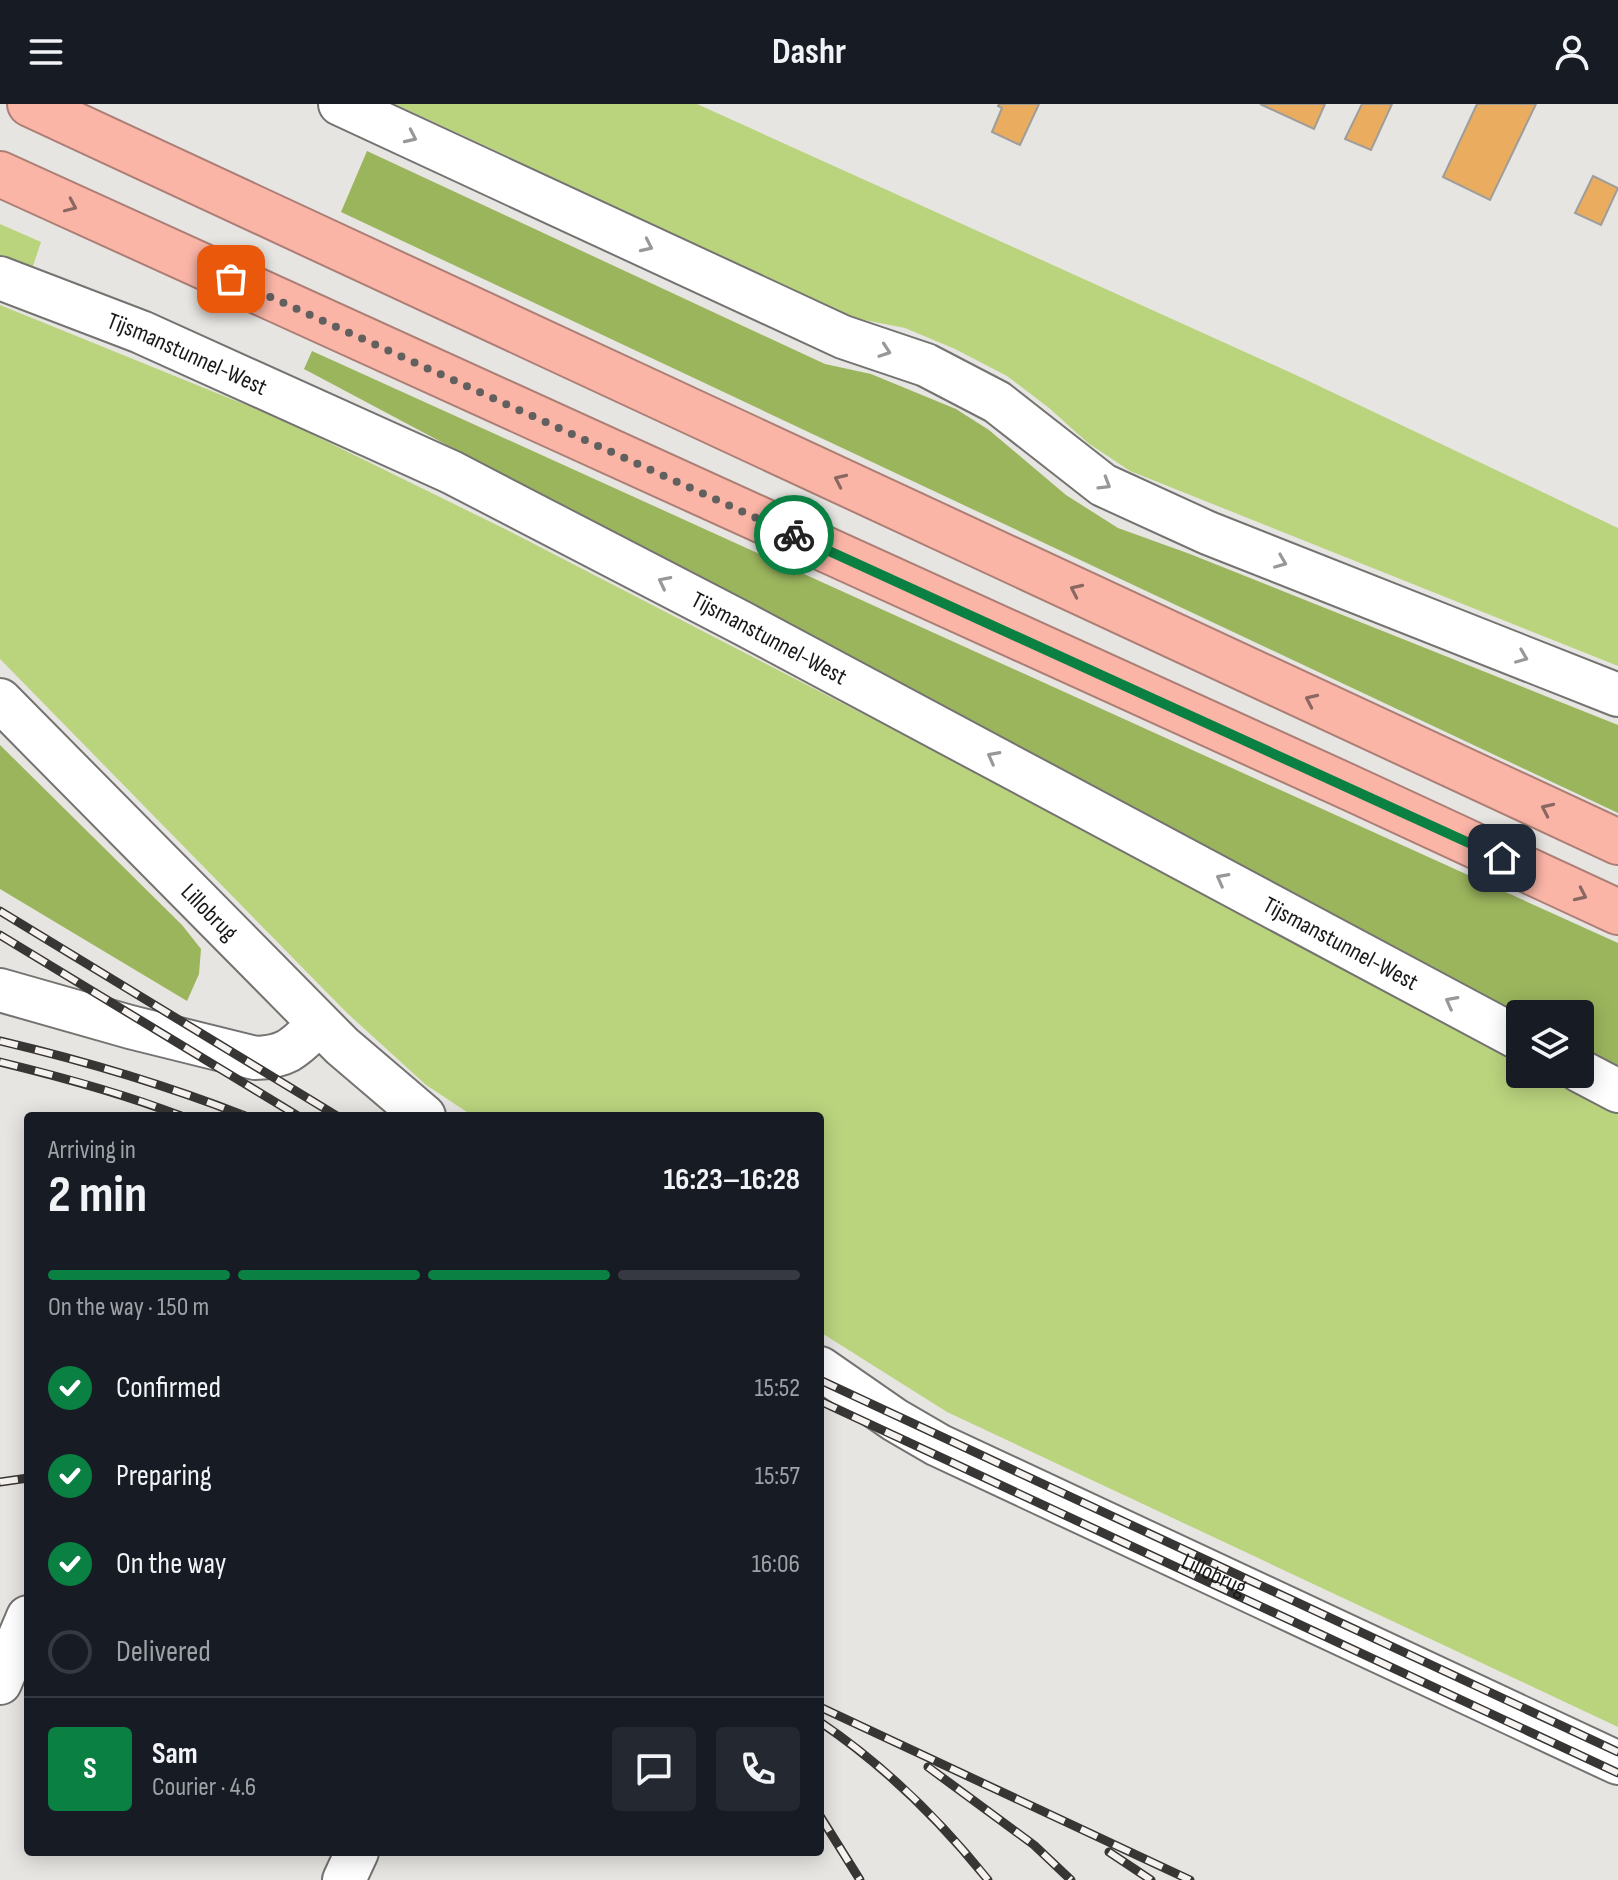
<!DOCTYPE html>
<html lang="en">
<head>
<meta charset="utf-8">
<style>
	:root { --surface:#171b24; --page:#242831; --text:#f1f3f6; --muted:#9ea1a6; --line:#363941; --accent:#0b8043 }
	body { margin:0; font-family:"Sofia Sans Condensed",sans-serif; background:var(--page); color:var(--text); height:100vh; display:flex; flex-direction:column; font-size:30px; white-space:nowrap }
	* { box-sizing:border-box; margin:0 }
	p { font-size:26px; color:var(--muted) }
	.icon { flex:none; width:44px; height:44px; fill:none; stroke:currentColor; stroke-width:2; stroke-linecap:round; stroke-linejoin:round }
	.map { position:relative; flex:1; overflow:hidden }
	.sheet { position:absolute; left:24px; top:1008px; width:800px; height:744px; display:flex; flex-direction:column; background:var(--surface); border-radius:8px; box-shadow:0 4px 20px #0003 }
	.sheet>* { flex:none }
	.fabs { position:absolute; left:1506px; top:896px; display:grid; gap:16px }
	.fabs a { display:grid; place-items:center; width:88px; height:88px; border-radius:8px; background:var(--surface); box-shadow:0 4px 20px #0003; font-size:40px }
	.pin { position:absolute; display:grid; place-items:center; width:68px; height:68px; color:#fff; margin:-34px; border-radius:16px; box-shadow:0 4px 12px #0006 }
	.courier { position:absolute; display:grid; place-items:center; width:80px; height:80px; margin:-40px; border:6px solid #0b8043; border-radius:50%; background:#fff; color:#222; box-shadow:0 2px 10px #0007 }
	.headline em { font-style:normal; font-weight:700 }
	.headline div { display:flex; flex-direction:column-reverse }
	.headline { display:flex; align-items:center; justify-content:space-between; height:136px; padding:0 24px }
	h1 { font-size:52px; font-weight:700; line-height:60px }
	.bar { display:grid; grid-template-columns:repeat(4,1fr); gap:12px 8px; align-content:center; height:96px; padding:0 24px }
	.bar i { height:10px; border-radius:6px; background:var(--line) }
	.bar .active { background:var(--accent) }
	.bar p { grid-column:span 4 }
	.line { display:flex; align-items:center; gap:20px; padding:0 24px; border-top:2px solid var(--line) }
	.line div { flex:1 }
	.round { display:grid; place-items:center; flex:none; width:84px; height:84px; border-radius:8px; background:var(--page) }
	ol { padding:0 24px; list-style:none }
	li { display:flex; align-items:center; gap:24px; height:88px }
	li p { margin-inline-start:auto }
	li .icon { padding:8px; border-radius:50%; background:var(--accent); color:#fff; stroke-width:4 }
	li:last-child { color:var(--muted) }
	li i { width:44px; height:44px; border:4px solid var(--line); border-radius:50% }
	header { display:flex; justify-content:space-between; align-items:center; height:104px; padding:0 24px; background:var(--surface); font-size:36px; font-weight:700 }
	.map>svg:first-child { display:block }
	.green { fill:#bad47e }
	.forest { fill:#9bb55d }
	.building { fill:#eaad60; stroke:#9f9d9a; stroke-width:2 }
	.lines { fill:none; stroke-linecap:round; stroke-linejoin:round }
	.minor-casing { stroke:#757371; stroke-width:46 }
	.highway-casing { stroke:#ac7e75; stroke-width:48 }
	.minor { stroke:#fff; stroke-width:42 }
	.highway { stroke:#fab5a7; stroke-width:44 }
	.rail-casing { stroke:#383635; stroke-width:9 }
	.rail { stroke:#f5f2ef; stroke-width:6; stroke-dasharray:18; stroke-linecap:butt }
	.oneway { stroke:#989897 }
	.oneway2 { stroke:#8a6760 }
	.done { stroke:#62605f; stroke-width:8; stroke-dasharray:0 14.4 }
	.route { stroke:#0b8043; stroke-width:10 }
	.labels { text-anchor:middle; stroke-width:6; stroke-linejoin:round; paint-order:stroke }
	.street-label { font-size:24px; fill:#1a1918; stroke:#f5f2ef }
</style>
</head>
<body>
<header><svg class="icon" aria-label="menu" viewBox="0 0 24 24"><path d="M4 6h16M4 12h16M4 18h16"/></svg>Dashr<svg class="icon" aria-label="person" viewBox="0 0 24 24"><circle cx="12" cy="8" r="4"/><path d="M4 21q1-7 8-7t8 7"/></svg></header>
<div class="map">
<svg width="1618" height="1776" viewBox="0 0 1618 1776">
	<rect width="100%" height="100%" fill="#e7e5e2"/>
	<path class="green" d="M395,0H697L1298,272L1618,424V562L1130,367L1088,339L1049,304L1007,272L955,245L905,224L854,214Z
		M0,120L41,138L31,168L0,155Z
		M0,201L283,316L507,426L970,665L1520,955V970H1548L1618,1007V1623L947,1308L820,1228V1012H473L426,981L346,908L0,555Z"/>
	<path class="forest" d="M367,47L825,260L871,270L956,305L989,326L1066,391L1118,424L1190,450L1618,621V709L341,108Z
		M312,247L1618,839V963L1580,943V910L1520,911L304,265Z
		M0,641L182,821L201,845L199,870L187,897L0,785Z"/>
	<path class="building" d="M999,0H1039L1020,41L992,28L1002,4L998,2Z
		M1260,0H1325L1314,25Z
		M1362,0H1392L1371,46L1345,35Z
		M1477,0H1536L1490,96L1443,73Z
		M1593,72L1618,84L1601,121L1575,109Z"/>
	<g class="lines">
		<defs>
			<g id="minor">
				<path d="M340,0L843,233L926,261L997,298L1103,381L1208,429L1618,591"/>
				<path id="s1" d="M0,174L141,228L451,368L744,520L1520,935"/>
				<path id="s2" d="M0,596L342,942L424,1012"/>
				<path d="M0,886L130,923L255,954C289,953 296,942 319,920"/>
				<path d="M1580,967L1618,987"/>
				<path id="s3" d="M820,1264L895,1316L938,1341L1618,1659"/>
				<path d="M0,1579L28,1513"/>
				<path d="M344,1776L357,1748"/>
			</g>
			<path id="highway" d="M30,0L1618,738
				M0,70L1357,687L1618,808"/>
		</defs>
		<use href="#minor" class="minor-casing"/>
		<use href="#highway" class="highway-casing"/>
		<use href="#minor" class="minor"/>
		<use href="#highway" class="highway"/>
		<defs>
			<path id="rail" d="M0,807L337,1012
				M0,831L298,1012
				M0,937C85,957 163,980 245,1012
				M0,958C62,973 122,989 181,1012
				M820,1276L1618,1648
				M820,1297L1618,1669
				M0,1378L28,1374
				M820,1603L1190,1776
				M820,1618C885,1662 939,1715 988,1776
				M928,1663L1034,1741L1071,1776
				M820,1712L860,1776
				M1109,1748L1151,1776"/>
		</defs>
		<use href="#rail" class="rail-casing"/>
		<use href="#rail" class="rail"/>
	</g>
	<defs><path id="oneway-chevron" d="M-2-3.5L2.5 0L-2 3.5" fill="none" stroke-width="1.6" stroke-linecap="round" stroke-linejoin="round" transform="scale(2)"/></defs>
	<g class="oneway">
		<use href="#oneway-chevron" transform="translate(411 33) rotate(25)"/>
		<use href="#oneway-chevron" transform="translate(647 142) rotate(25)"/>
		<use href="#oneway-chevron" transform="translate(885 247) rotate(19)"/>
		<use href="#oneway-chevron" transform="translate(1105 380) rotate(31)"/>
		<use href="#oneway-chevron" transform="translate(1281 458) rotate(22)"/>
		<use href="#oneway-chevron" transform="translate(664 478) rotate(-153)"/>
		<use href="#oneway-chevron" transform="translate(1522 553) rotate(22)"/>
		<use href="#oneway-chevron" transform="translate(993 653) rotate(-152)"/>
		<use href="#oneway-chevron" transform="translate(1222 775) rotate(-152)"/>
		<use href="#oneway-chevron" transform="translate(1451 898) rotate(-152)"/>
	</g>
	<g class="oneway2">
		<use href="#oneway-chevron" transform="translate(71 102) rotate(24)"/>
		<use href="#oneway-chevron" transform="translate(840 376) rotate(-155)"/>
		<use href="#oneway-chevron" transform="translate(1076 486) rotate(-155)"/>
		<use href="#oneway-chevron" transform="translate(1311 596) rotate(-155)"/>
		<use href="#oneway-chevron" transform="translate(1547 705) rotate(-155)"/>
		<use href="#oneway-chevron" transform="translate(1581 791) rotate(25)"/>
	</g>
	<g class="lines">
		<path class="done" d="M231,175L794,431"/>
		<path class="route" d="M794,431L1502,754"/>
	</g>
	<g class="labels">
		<g class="street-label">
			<text dy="8" stroke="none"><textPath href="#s1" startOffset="202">Tijsmanstunnel-West</textPath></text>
			<text dy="8" stroke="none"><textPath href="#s1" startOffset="850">Tijsmanstunnel-West</textPath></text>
			<text dy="8" stroke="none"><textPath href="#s2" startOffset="298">Lillobrug</textPath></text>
			<text dy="8" stroke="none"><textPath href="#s1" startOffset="1498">Tijsmanstunnel-West</textPath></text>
			<text dy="8" stroke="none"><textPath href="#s3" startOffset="446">Lillobrug</textPath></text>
		</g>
	</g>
</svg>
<div class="fabs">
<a><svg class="icon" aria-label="layers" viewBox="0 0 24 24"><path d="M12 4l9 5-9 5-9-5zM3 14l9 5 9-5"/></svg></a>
</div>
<div class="pin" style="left:231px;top:175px;background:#ea580c"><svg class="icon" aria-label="bag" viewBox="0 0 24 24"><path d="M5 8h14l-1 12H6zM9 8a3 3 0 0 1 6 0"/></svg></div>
<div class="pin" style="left:1502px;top:754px;background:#1f2937"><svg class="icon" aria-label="home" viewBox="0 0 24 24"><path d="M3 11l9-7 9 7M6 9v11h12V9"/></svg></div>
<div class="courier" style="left:794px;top:431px"><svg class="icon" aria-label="bike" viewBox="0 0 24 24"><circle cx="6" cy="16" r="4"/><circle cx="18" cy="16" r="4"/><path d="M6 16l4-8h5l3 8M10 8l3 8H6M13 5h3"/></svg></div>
<section class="sheet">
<div class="headline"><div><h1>2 min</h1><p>Arriving in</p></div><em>16:23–16:28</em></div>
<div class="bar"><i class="active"></i><i class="active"></i><i class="active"></i><i></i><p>On the way · 150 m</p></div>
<ol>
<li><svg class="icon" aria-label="check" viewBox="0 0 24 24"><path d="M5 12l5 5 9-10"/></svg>Confirmed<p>15:52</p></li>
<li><svg class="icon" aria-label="check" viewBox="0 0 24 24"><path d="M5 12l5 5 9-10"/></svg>Preparing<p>15:57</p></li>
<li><svg class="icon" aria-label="check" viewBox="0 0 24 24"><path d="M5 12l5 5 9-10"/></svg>On the way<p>16:06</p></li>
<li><i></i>Delivered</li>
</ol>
<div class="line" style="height:144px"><b class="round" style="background:var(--accent);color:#fff">S</b><div><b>Sam</b><p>Courier · 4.6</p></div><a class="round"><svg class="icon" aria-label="chat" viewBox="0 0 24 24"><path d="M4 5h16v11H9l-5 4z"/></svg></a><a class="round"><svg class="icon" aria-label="phone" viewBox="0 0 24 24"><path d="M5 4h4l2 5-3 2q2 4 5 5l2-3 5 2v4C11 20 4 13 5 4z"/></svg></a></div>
</section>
</div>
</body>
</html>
